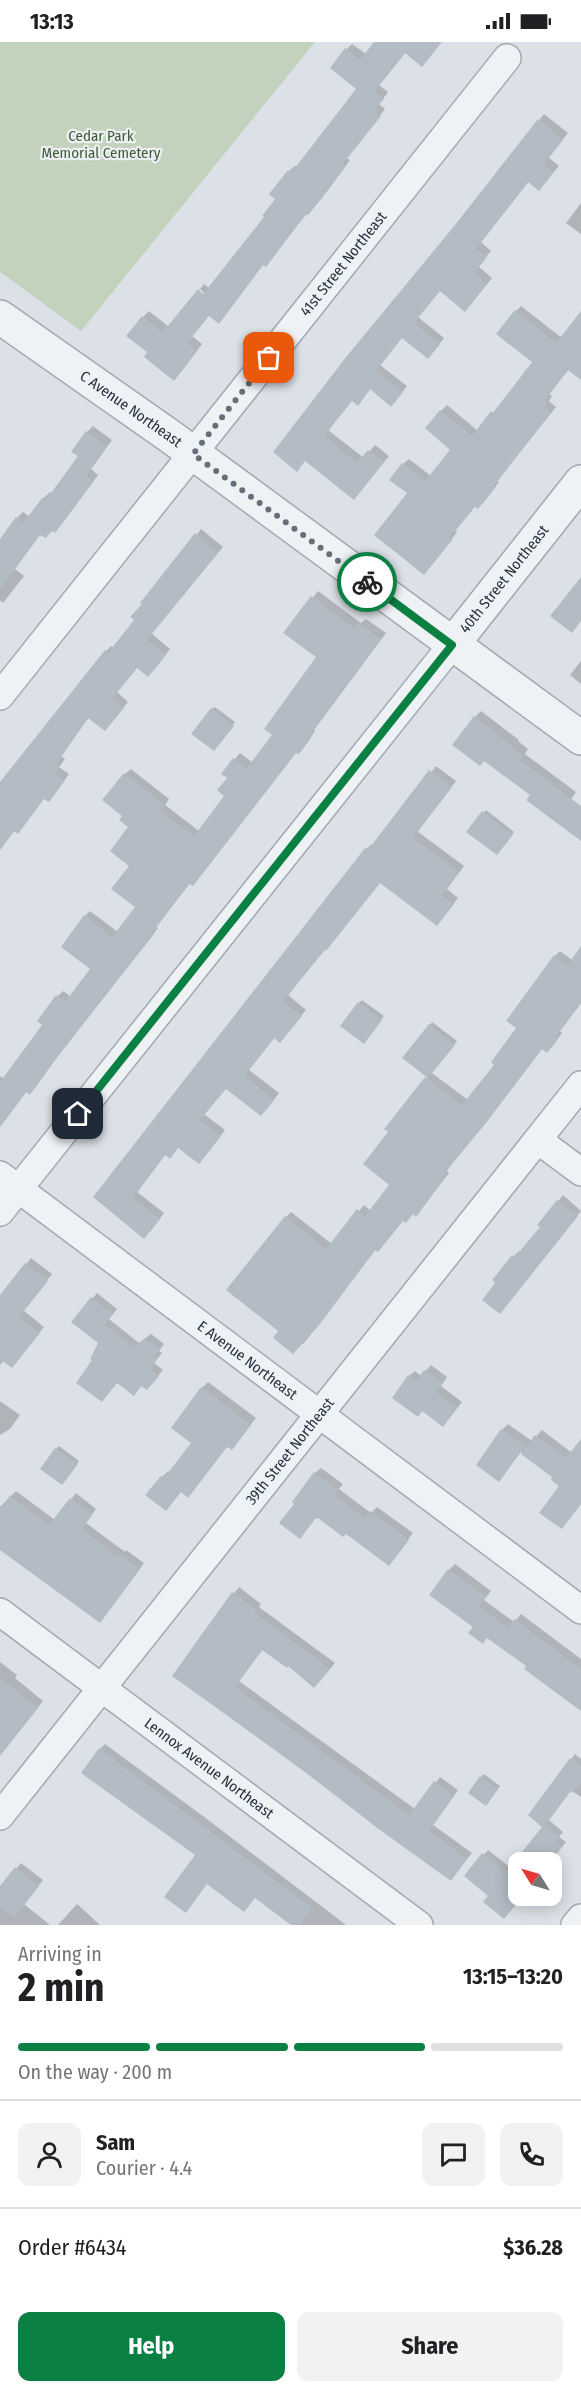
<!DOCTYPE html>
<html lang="en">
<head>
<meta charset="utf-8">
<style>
	:root { --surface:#fff; --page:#f2f2f2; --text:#202124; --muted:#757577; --line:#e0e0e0; --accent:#0b8043 }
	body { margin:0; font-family:"Fira Sans Condensed",sans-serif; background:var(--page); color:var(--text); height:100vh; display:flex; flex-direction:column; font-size:22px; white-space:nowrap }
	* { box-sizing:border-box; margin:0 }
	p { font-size:20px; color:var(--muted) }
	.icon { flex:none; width:33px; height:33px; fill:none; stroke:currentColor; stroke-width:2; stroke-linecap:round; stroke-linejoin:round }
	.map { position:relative; height:1883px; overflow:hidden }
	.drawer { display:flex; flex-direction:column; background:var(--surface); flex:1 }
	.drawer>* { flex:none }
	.needle { width:39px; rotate:307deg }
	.buttons { position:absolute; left:508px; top:1810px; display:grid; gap:12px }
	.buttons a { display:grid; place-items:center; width:54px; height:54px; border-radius:12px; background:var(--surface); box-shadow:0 3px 15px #0003; font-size:30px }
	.pin { position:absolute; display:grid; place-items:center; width:51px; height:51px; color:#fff; margin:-26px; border-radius:12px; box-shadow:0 3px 9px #0006 }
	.courier { position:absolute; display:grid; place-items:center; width:60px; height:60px; margin:-30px; border:4px solid #0b8043; border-radius:50%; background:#fff; color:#222; box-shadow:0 2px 8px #0007 }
	.overview em { font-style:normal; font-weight:700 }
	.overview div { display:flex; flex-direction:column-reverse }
	.overview { display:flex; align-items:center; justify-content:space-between; height:102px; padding:0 18px }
	h1 { font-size:39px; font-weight:700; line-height:45px }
	.bar { display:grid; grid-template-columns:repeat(4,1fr); gap:9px 6px; align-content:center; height:72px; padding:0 18px }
	.bar i { height:8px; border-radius:4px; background:var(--line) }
	.bar .selected { background:var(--accent) }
	.bar p { grid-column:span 4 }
	.line { display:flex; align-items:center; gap:15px; padding:0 18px; border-top:2px solid var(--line) }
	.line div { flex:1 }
	.round { display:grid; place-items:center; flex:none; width:63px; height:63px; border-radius:12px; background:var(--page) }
	.action { display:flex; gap:12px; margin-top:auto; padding:12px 18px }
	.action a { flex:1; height:69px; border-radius:12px; background:var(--accent); color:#fff; font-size:24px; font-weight:700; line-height:69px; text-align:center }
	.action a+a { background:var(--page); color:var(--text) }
	.status { display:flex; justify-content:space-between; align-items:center; height:42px; padding:0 30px; background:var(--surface); direction:ltr }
	.status svg { height:16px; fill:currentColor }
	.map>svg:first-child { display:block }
	.green { fill:#c3d2bd }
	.shadow { fill:#0003 }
	.building { fill:#b3bbc4 }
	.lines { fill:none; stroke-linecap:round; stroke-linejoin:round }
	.minor-casing { stroke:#a1a8b1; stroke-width:30 }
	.tertiary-casing { stroke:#a1a8b1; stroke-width:36 }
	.minor { stroke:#eff2f5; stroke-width:27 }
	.tertiary { stroke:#eff2f5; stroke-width:33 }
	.done { stroke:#656e79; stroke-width:6; stroke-dasharray:0 10.8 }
	.route { stroke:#0b8043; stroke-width:8 }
	.labels { text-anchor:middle; stroke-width:4.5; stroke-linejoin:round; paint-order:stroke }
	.park-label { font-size:15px; fill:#3c5b32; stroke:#ecf0f5 }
	.street-label { font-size:15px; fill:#25303e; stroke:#ecf0f5 }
</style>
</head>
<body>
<div class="status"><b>13:13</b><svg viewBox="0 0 49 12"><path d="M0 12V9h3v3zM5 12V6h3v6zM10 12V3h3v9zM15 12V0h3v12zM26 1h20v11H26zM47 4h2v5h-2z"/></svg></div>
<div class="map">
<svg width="581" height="1883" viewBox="0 0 581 1883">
	<rect width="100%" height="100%" fill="#dce1e7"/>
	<path class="green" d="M0,0H315L81,289L0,230Z"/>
	<path class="shadow" d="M376,0H441L406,10L379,43L388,50L379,62L385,67L346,116L350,118L328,148L264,221L209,272L192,294L202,302L180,331L149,310L143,275L149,269L169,285L208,258L210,256L200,247L204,242L210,247L266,175L277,156L289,129L295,124L297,125L358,46L347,7L352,2L366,12Z
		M544,72L568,91L548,115L559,124L544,141L529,139L481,200L491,209L478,224L492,236L471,262L440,248L418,275L444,296L434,309L402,295L380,323L407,344L397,357L371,346L363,356L352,358L328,388L364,416L375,403L389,414L359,451L306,418L456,184Z
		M581,161V192L566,181Z
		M521,264L562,296L581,270V327H569L549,352L552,354L549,359L556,365L497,438L499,440L484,460L475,463L455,488L457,490L429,526L403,422L409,417L431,434L453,407L441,369L447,363L478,389L534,320L516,269Z
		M93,384L112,398L91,427L98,433L61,483L46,494L41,491L15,527L24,534L3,561L0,558V507L17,476L23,470L30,475L44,456L50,450L52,452L80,414L87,390Z
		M201,487L223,505L151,591L170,607L154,628L138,625L117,650L128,660L108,684L89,675L61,714L65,717L59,725L69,732L54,753L49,758L45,755L15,788L0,808V742L106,609L111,604L114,606L136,578Z
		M318,549L361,581L366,577L386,591L314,688L315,689L304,705L297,709L190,841L156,885L158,886L55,1018L35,1046L30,1051L27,1049L0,1085V1034L4,1037L44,982L58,954L63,949L71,955L92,927L85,874L90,869L118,890L137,865L131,823L130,785L124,774L125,732L131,727L169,757L165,763L199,789L226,753L229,736L223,731L240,711L253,721L274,693L318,615L286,591Z
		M581,619V642L570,633Z
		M215,665L235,680L217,705L212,667Z
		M481,669L519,698L518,699L528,707L525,712L576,750L561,771L484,717L475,675Z
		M436,724L456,739L417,789L464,824L447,847L458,856L442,877L380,840L288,953L306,968L286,993L275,995L249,1028L279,1051L267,1067L226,1045L204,1072L225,1088L204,1115L179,1105L166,1112L137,1150L164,1171L150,1190L95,1155L366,807L372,802L374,803Z
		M486,768L514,790L499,809L484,770Z
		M581,907V961L560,989L562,991L553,1004L547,1009L543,1006L452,1121L447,1129L449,1131L421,1167L404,1177L376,1207L308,1296L303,1302L280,1288L286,1175L291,1170L332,1202L364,1163L371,1169L391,1143L390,1090L428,1034L430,983L432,980L457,999L432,1031L468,1058L497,1022L555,914L560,909L572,918Z
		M362,958L384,974L366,998L359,961Z
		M563,1153L581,1169L505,1264L497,1240L494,1238L514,1214L519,1209L521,1211L542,1185L539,1183Z
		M31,1216L52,1232L23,1268L44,1285L17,1319L4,1318L0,1323V1255Z
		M97,1251L117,1267L109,1277L139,1301L151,1292L164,1302L159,1309L162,1311L154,1321L163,1328L152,1341L142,1343L139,1347L94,1318L100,1301L73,1280Z
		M431,1323L447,1335L441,1344L462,1360L448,1378L409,1334L415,1329L421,1334Z
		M208,1340L256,1376L232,1407L228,1403L187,1454L162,1435L168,1429L170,1431L193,1401L202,1346Z
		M0,1359L20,1373L10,1387L0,1393Z
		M508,1382L532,1399L542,1388L572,1411L581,1400V1462L554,1435L521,1410L499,1438L502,1388Z
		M59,1404L79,1419L65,1439L56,1407Z
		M321,1426L343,1442L339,1447L371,1471L377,1465L413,1491L389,1522L315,1431Z
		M16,1449L55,1478L76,1451L96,1467L86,1481L125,1510L126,1508L144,1521L105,1574L0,1506V1465Z
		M455,1522L491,1549L484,1558L514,1580L521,1572L581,1617V1668L528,1624L475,1585L449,1528Z
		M239,1545L261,1562L259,1565L335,1621L320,1639L263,1607L239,1639L415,1767L440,1735L458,1748L433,1783L472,1811L451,1837L174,1634Z
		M0,1620L17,1633L15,1636L43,1659L0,1713Z
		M105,1702L203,1774L346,1883H292L197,1812L100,1707Z
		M575,1712L581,1717V1755L571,1748L549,1778L563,1790L559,1795L566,1800L549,1821H519V1854H522L508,1871L466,1834L488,1808L511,1826L544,1784L530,1773Z
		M484,1732L500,1744L488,1759L470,1751Z
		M21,1821L43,1838L24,1862L50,1883H0V1846Z
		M77,1862L100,1883H58Z"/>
	<path class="building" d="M374,0H442L422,25L405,11L375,49L384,57L374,68L381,74L342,123L345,125L322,156L308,173L306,172L266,225L263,223L219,282L209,274L187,301L197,309L174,339L144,315L147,310L126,294L142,274L163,290L198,247L203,252L264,175L262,174L275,157L269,152L288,128L291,131L356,47L330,26L345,6L360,18Z
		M538,77L563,98L544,122L554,130L539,149L528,140L476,207L487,215L474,231L487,242L465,270L440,249L414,281L440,302L428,317L402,296L376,329L403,350L391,365L370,347L358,364L352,359L324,394L357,421L368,408L384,420L354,458L305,419L297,430L273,410L347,314L455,183Z
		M515,268L556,301L581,269V338L568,328L545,358L548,361L544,366L551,371L493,445L495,446L478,467L475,465L450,495L453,497L424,533L374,493L407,451L389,438L402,421L425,439L450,408L425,386L440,368L472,394L491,369L493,371L532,320L496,292Z
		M86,389L107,405L86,434L93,440L55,491L52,488L46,496L40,493L0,547V497L16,475L23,481L43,455L46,458L78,414L71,410Z
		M195,491L218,511L147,598L166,613L148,635L137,626L112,657L124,666L105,689L88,676L57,721L60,723L55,731L65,738L49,760L44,757L18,792L14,789L0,808V740L105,608L108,611L134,578L130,575L142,562L140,561Z
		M581,535V579L572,591L550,574Z
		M311,554L355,587L359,581L381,597L309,694L311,696L299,712L296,711L193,844L189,842L152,891L154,892L49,1025L30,1053L26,1050L0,1085V1040L42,983L37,979L56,953L65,960L90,927L61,905L84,873L112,895L135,865L111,847L129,824L110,809L128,785L119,778L122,774L102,758L124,731L165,763L160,769L194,794L224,754L217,748L227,736L221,732L233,716L247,726L272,693L264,687L316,615L283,591Z
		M211,666L234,684L214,709L191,692Z
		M474,674L514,705L513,706L523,714L520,718L581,764V799L526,758L530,753L496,728L484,719L480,724L452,703Z
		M429,728L452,745L413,796L459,830L442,853L454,862L437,884L380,841L326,909L324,907L283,960L302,974L280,1001L274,996L244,1034L274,1058L261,1074L226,1047L200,1078L221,1094L199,1122L178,1106L170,1117L165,1113L133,1156L160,1177L144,1197L93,1155L365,806L368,808Z
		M482,769L513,793L497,813L466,790Z
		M581,904V961L555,995L558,997L547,1011L542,1007L486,1081L447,1128L442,1135L444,1137L416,1175L413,1172L406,1181L403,1179L378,1210L375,1208L320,1282L293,1312L273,1296L278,1289L226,1248L285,1174L326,1207L357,1167L365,1174L389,1143L363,1122L388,1090L384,1087L425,1035L462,1063L494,1023L491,1020L516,986L506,979L554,913L567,924Z
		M358,960L382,978L364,1002L340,984Z
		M429,982L455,1003L428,1036L402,1016Z
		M557,1158L578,1174L500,1272L482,1258L495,1241L492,1238L512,1213L515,1215L540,1185L537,1183Z
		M25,1221L48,1239L19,1275L40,1291L12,1326L0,1317V1253Z
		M91,1255L113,1272L105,1283L134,1305L137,1301L140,1303L145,1296L160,1307L155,1314L158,1316L150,1327L159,1334L147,1348L141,1344L134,1354L117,1341L102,1360L76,1341L92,1318L90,1317L98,1301L71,1280Z
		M424,1328L443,1341L436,1350L457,1366L443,1385L422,1369L418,1375L392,1356L408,1333L416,1339Z
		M201,1345L251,1383L232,1408L227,1405L188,1456L181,1450L166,1469L145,1453L161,1434L164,1436L191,1401L171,1386Z
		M501,1387L525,1404L499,1440L476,1423Z
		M535,1393L566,1416L581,1397V1462L562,1487L539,1471L559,1444L551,1438L552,1435L521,1412Z
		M55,1406L78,1422L62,1443L40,1427Z
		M314,1430L338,1448L334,1453L365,1476L370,1469L409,1498L389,1524L346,1492L343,1495L318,1476L315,1477L300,1497L279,1481L294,1462L292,1460Z
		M10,1454L49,1483L70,1456L92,1473L82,1487L118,1515L120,1512L140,1527L100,1581L0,1508V1467Z
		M448,1527L486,1555L479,1564L508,1586L514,1577L581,1627V1669L524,1627L526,1624L487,1596L483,1602L468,1591L473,1585L429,1553Z
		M232,1550L257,1568L255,1571L330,1627L314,1646L288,1624L287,1626L262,1608L235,1645L409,1773L434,1739L454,1754L429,1789L467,1817L451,1839L380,1788L296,1723L172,1634Z
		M0,1636L38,1666L0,1714Z
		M99,1706L312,1866L300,1883H291L255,1856L244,1870L207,1842L186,1871L164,1855L195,1813L81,1731Z
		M570,1716L581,1724V1741L573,1751L571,1749L545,1783L560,1795L555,1800L562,1805L550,1821H519V1854H523L504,1877L483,1860L488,1854L464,1834L482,1811L506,1830L542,1785L528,1773Z
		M480,1734L498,1747L486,1764L468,1751Z
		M15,1825L39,1844L14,1876L0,1865V1844Z"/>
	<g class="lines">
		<defs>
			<g id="minor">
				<path id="s1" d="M0,654L507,16"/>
				<path d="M538,1098L581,1130"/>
				<path id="s2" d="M0,1133L581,1568"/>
				<path d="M0,1170L452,603"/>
				<path id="s3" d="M0,1570L419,1883"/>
				<path id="s4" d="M0,1774L581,1043"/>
				<path d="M575,1883L581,1876"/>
			</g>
			<g id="tertiary">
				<path id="s5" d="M0,275L171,395L581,696"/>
				<path id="s6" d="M452,603L581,440"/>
			</g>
		</defs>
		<use href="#minor" class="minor-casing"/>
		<use href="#tertiary" class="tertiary-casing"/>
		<use href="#minor" class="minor"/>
		<use href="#tertiary" class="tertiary"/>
	</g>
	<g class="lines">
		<path class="done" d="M269,316L193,412L367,540"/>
		<path class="route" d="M78,1072L452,603L367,540"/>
	</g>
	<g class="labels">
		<g class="park-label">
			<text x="101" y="99">Cedar Park<tspan x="101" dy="17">Memorial Cemetery</tspan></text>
		</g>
		<g class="street-label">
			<text dy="5" stroke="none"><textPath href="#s1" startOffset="552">41st Street Northeast</textPath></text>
			<text dy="5" stroke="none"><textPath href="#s5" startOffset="160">C Avenue Northeast</textPath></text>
			<text dy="5" stroke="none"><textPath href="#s6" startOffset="84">40th Street Northeast</textPath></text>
			<text dy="5" stroke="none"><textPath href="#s2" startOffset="309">E Avenue Northeast</textPath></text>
			<text dy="5" stroke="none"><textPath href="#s4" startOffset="466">39th Street Northeast</textPath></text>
			<text dy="5" stroke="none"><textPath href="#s3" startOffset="261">Lennox Avenue Northeast</textPath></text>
		</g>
	</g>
</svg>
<div class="buttons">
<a><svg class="needle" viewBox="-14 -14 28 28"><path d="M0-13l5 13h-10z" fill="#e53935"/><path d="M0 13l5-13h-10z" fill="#757577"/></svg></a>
</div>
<div class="pin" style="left:269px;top:316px;background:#ea580c"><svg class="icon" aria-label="bag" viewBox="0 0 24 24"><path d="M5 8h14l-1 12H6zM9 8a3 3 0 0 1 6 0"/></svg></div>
<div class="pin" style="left:78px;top:1072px;background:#1f2937"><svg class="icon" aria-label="home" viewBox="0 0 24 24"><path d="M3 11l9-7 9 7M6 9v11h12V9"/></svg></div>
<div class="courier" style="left:367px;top:540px"><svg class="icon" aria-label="bike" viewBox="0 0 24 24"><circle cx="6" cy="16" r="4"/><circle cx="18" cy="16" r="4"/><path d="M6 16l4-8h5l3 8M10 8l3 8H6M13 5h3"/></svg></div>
</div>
<section class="drawer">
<div class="overview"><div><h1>2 min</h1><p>Arriving in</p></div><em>13:15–13:20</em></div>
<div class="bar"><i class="selected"></i><i class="selected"></i><i class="selected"></i><i></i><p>On the way · 200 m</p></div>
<div class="line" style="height:108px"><a class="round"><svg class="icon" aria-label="person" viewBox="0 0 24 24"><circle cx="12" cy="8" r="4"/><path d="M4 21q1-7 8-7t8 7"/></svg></a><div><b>Sam</b><p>Courier · 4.4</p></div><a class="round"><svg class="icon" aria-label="chat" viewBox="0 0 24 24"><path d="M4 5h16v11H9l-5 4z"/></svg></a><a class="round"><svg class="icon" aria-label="phone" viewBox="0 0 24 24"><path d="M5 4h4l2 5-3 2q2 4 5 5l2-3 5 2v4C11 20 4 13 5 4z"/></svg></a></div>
<div class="line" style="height:78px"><div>Order #6434</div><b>$36.28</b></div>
<div class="action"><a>Help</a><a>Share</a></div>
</section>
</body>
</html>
